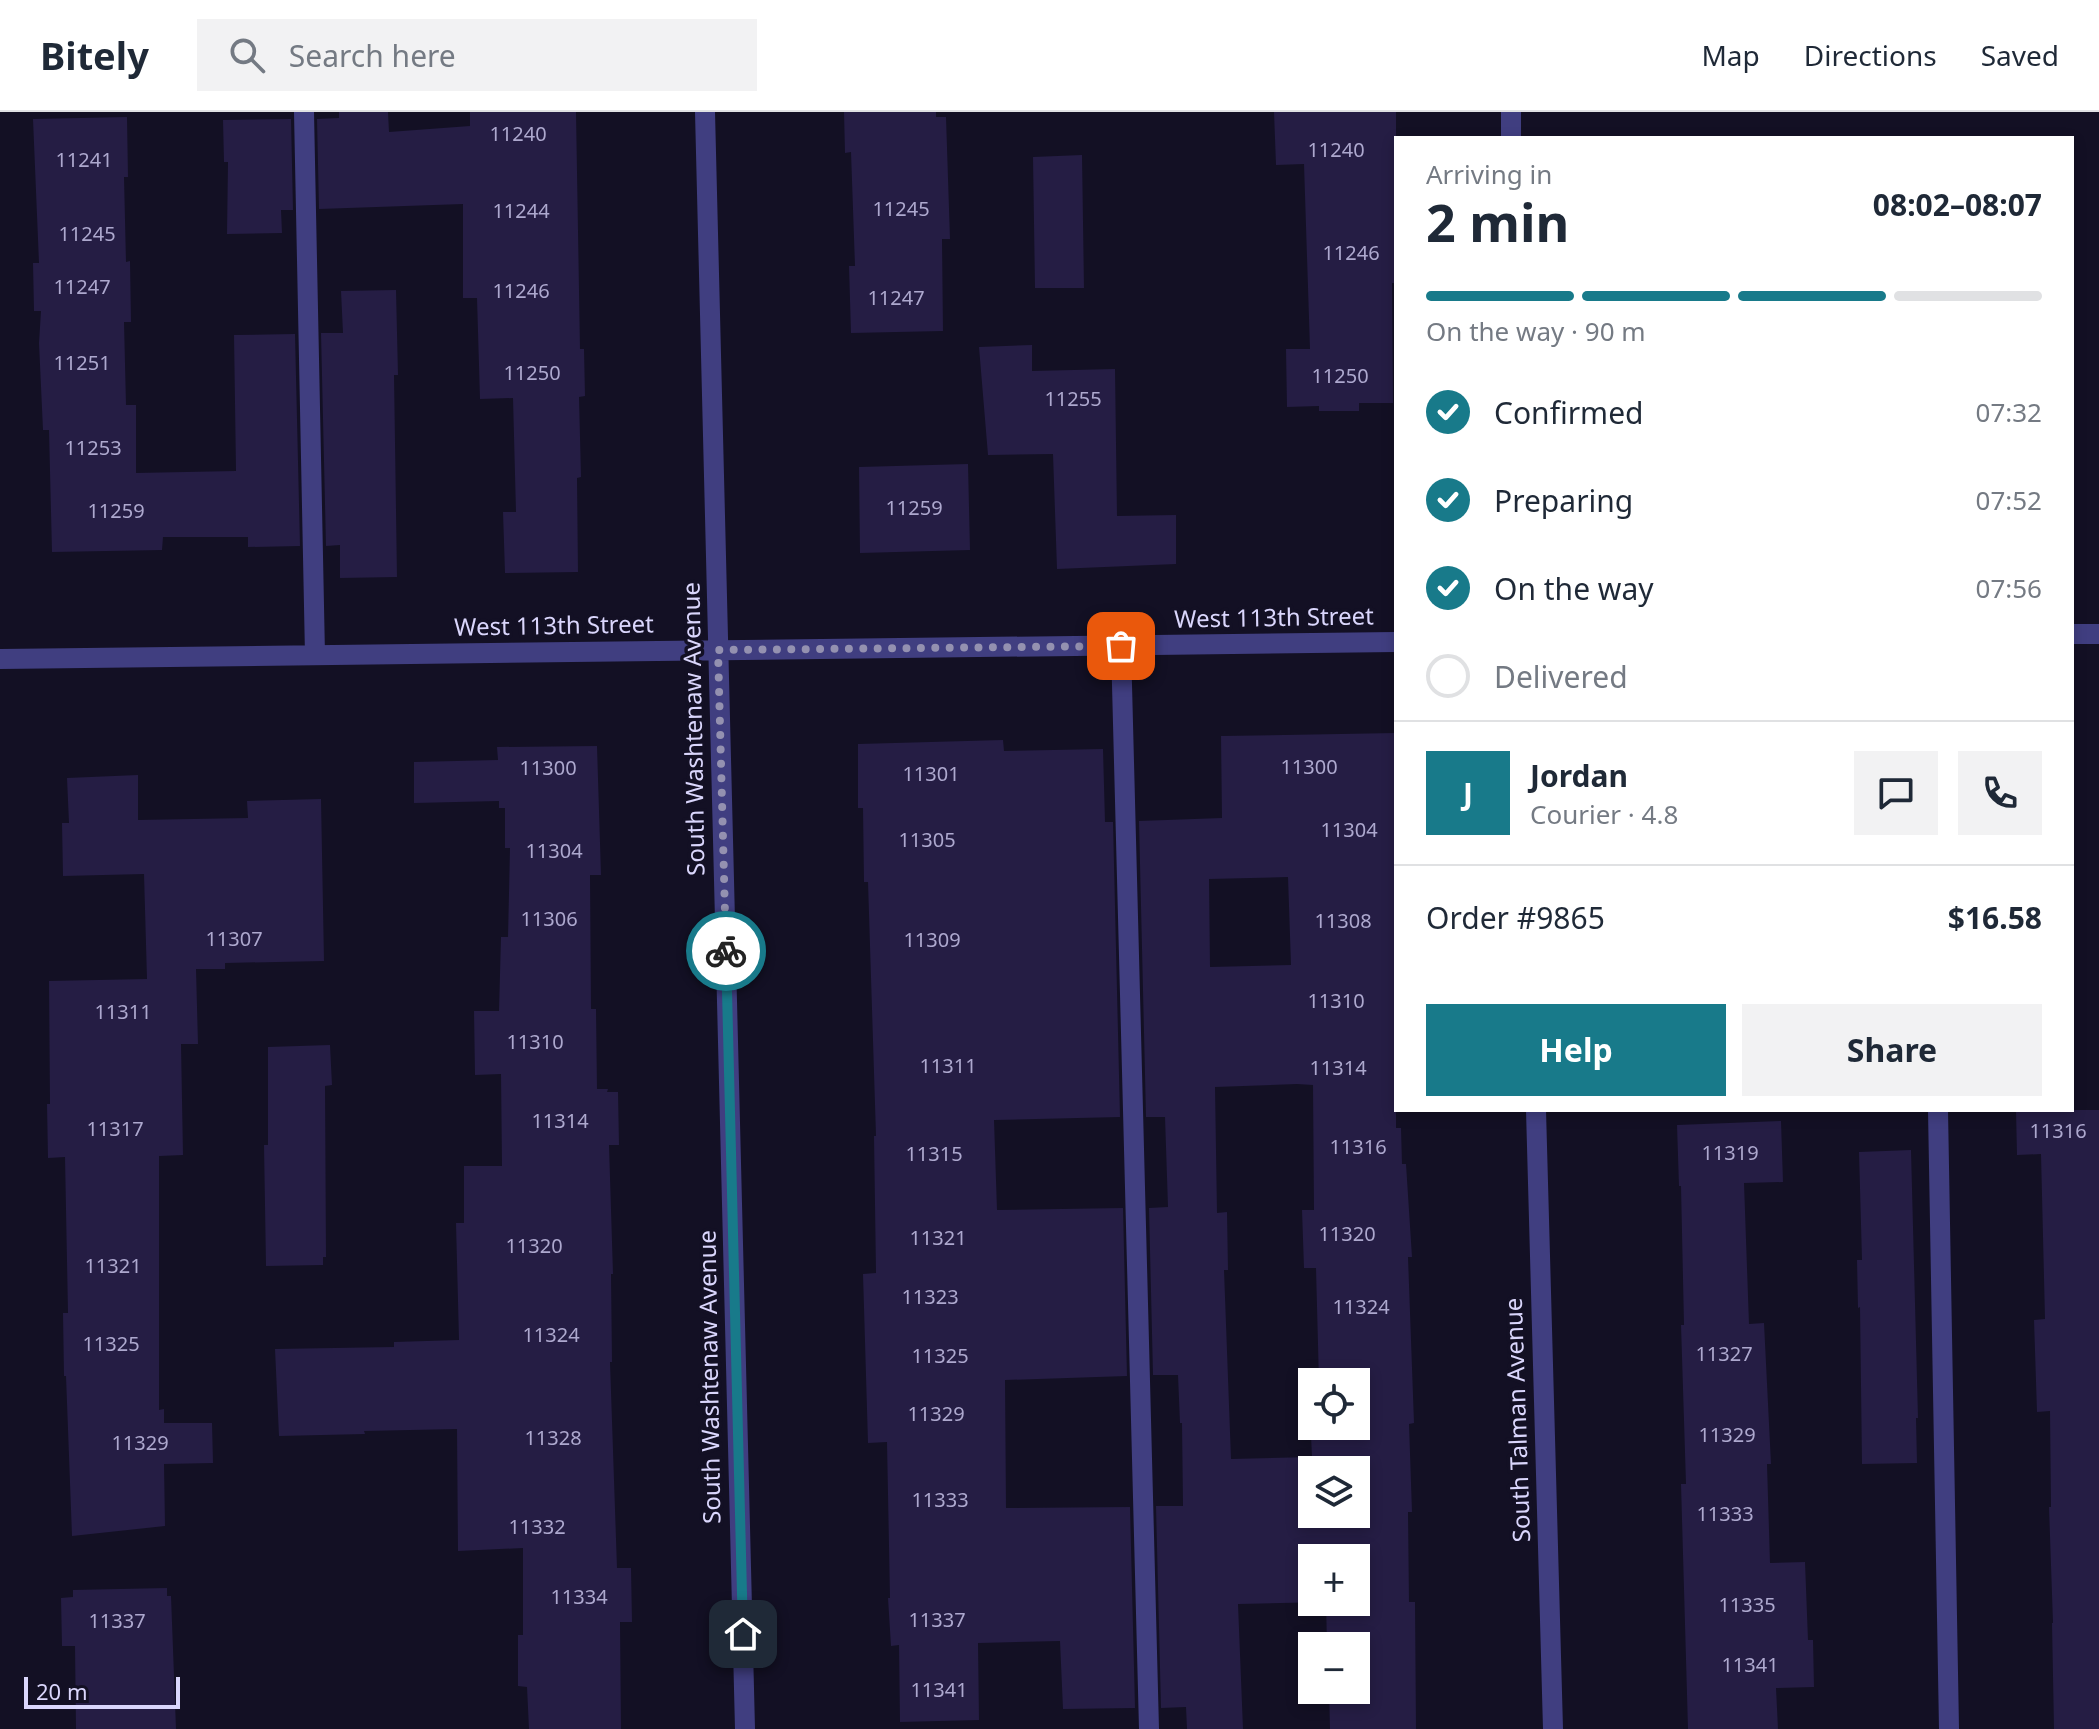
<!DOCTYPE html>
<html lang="en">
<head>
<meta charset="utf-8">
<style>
	:root { --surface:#fff; --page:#f2f2f3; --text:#1f2937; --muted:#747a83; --line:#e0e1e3; --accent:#187a8a }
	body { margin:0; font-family:"Noto Sans",sans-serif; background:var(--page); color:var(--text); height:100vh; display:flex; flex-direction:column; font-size:30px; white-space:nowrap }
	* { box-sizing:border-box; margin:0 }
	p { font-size:26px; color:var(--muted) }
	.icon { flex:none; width:44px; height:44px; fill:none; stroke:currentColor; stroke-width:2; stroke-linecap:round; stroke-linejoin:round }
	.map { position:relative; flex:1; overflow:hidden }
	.sheet { position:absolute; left:1394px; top:24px; width:680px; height:976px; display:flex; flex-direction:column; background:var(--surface); border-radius:0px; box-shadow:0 4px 12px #0003 }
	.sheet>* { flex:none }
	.tools { position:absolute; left:1298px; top:1256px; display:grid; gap:16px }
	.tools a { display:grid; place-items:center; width:72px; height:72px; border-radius:0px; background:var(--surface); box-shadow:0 4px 12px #0003; font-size:40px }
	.scale { position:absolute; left:24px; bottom:20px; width:156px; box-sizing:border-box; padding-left:8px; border:4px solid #dad6fc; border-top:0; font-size:22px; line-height:28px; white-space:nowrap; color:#dad6fc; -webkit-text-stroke:6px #131024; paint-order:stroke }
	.pin { position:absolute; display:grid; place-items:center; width:68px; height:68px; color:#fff; margin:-34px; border-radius:16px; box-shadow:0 4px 12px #0006 }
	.courier { position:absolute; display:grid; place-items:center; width:80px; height:80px; margin:-40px; border:6px solid #187a8a; border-radius:50%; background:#fff; color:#222; box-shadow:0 2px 10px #0007 }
	.overview em { font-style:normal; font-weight:700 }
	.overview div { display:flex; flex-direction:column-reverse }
	.overview { display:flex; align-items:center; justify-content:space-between; height:136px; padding:0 32px }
	h1 { font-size:52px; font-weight:700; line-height:60px }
	.bar { display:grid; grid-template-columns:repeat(4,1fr); gap:12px 8px; align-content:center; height:96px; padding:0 32px }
	.bar i { height:10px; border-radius:6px; background:var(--line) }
	.bar .selected { background:var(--accent) }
	.bar p { grid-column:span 4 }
	.line { display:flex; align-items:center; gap:20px; padding:0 32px; border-top:2px solid var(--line) }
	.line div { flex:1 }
	.round { display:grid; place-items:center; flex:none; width:84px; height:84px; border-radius:0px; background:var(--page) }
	ol { padding:0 32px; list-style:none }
	li { display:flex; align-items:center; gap:24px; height:88px }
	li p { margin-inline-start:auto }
	li .icon { padding:8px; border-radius:50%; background:var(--accent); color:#fff; stroke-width:4 }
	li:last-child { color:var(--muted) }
	li i { width:44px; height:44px; border:4px solid var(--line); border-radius:50% }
	.primary-button { display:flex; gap:16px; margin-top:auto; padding:16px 32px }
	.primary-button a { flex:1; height:92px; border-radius:0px; background:var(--accent); color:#fff; font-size:32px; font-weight:700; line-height:92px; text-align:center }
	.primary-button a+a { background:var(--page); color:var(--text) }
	header { display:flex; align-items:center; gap:48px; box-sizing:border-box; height:112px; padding:0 40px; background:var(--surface); border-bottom:2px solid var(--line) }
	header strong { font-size:38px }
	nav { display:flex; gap:44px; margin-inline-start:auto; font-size:28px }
	.search { width:560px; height:72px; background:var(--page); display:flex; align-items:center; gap:20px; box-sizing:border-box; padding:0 28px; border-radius:0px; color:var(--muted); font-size:30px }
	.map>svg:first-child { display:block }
	.building { fill:#251d44; fill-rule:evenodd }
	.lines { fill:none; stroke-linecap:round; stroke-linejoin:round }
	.minor { stroke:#403e80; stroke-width:20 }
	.done { stroke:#9491b0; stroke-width:8; stroke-dasharray:0 14.4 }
	.route { stroke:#187a8a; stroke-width:10 }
	.labels { text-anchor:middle; stroke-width:7; stroke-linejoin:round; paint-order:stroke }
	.number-label { font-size:20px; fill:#ada8ce }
	.street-label { font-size:24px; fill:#dad6fc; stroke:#131024 }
</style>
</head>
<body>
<header>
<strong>Bitely</strong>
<div class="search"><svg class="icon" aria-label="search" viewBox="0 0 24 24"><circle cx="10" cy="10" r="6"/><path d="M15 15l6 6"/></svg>Search here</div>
<nav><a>Map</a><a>Directions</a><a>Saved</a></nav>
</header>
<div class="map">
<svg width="2099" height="1617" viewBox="0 0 2099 1617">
	<rect width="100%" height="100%" fill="#131024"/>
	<path class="building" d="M339,0H388L389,20L470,14V0H576L580,237H584L585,284L579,285L581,365L577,366L578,460L505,461L503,400H516L513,286L480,287L477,186H463V92L319,97L317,7L339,6Z
		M844,0H936V5H946L950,127H942L943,219L851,221L849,154H855L851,40L845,41Z
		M1274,0H1396V50H1394L1396,171H1392L1393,291H1359V299H1319V294L1287,295L1286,237H1310L1304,52L1276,53Z
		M127,5L128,65H124L126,150L130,149L131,210H124L126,293H136V361L236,359L234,223L295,222L300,434L248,435V425H163L162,438L52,440L49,318H43L39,231L41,199H34L33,151H39L33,7Z
		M291,7L293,98H281L282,121L227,122L228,50H224L223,8Z
		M1082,43L1084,176H1035L1033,45Z
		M396,178L398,263H394L397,465L340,466V433L326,434L321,221H343L341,179Z
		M1032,233V259L1115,257L1117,404L1176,403V452L1057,457L1053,342L988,343L979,235Z
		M968,352L970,438L860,441L859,355Z
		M1396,621V1016H1401L1402,1052H1406L1412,1145H1408L1414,1311L1409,1312L1412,1400H1408L1409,1490H1415L1416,1617H1330L1329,1578H1356V1534H1327L1326,1490L1238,1492L1243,1617H1187L1186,1595L1161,1596L1156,1394H1183L1182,1311H1180L1178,1263H1153L1149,1096L1168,1095L1165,1005H1146L1139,709L1222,706L1221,624ZM1288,765L1291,853L1210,855L1209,767ZM1297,972L1313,973L1314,1098H1302L1304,1156H1316L1319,1270H1356V1314H1312V1281H1309L1312,1345L1231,1347L1224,1158H1228L1227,1100L1217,1101L1215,975ZM1312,1358H1356V1402H1312ZM1312,1446H1356V1490H1312Z
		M1003,628L1004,639L1103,637L1105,710H1113L1120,1005L994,1008L997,1098L1123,1096L1127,1264L1005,1268L1006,1396L1130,1395L1135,1596L1063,1597L1060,1529L978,1531L979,1608L900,1610L899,1533L891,1534L888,1486H890L887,1330L868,1331L863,1162L876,1161L874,1024H876L868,770H864L863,696H858V632Z
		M597,634L601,763H590L591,897H596L597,977H608L607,980H618L619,1033H609L613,1162H611L612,1250H610L617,1456H631L632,1510H620L621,1617H529L527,1575L518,1574V1523H523V1436L458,1439L457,1317L364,1319L365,1322L279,1324L275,1237L394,1235V1230L459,1228L456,1111H464V1054H502L501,962L475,963L474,899H499L501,825H508L510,736H505V696H499V689L414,691V650L498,648L497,635Z
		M138,663V708L248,706L247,689L321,687L324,849L225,851V857H196L198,932H181L183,1043L159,1044V1298L164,1297V1311H212L213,1351L164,1352L165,1414L72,1424L66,1264H64L63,1201H68L65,1045L48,1046L47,992H50L49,869L147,867L144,762L63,764L62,711H69L67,666Z
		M330,933L332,973L325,974L326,1145H323V1153L266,1154L264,1033H268V935Z
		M2016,998H2099V1617H2054L2052,1511H2053L2049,1395H2051L2050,1299L2037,1300L2034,1208L2045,1207L2041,1042L2017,1043Z
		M1781,1009L1783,1070L1744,1071L1749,1212L1764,1211L1771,1352H1767L1770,1451L1805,1450L1808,1528H1813L1814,1575L1776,1576L1778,1617H1688L1681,1372H1686L1681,1213H1684L1681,1074H1679L1677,1013Z
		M1911,1038L1918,1306H1916L1917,1351L1862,1352L1860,1195L1858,1196L1857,1148H1862L1859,1040Z
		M167,1476V1484H171L176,1617H76L75,1534H62L61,1486L73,1485V1478Z"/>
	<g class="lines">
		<path class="minor" d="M304,0L315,543
			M705,0L745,1617
			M1511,0V26
			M2072,522H2099
			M1121,534L1149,1617
			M0,547L1396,530
			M1536,998L1553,1617
			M1938,998L1949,1617"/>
	</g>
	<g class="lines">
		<path class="done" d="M726,839L718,538L1121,534"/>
		<path class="route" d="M726,839L743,1522"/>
	</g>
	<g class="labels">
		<g class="number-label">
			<text x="518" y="29">11240</text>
			<text x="1336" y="45">11240</text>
			<text x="84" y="55">11241</text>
			<text x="901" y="104">11245</text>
			<text x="521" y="106">11244</text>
			<text x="87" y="129">11245</text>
			<text x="1351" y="148">11246</text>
			<text x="82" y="182">11247</text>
			<text x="521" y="186">11246</text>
			<text x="896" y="193">11247</text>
			<text x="82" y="258">11251</text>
			<text x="532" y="268">11250</text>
			<text x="1340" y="271">11250</text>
			<text x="1073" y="294">11255</text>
			<text x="93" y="343">11253</text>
			<text x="914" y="403">11259</text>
			<text x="116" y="406">11259</text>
			<text x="1309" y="662">11300</text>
			<text x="548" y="663">11300</text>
			<text x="931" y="669">11301</text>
			<text x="1349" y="725">11304</text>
			<text x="927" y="735">11305</text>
			<text x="554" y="746">11304</text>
			<text x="549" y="814">11306</text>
			<text x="1343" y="816">11308</text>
			<text x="234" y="834">11307</text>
			<text x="932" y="835">11309</text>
			<text x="1336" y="896">11310</text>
			<text x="123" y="907">11311</text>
			<text x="535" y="937">11310</text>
			<text x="948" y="961">11311</text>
			<text x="1338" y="963">11314</text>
			<text x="560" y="1016">11314</text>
			<text x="115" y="1024">11317</text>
			<text x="2058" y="1026">11316</text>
			<text x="1358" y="1042">11316</text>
			<text x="1730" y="1048">11319</text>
			<text x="934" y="1049">11315</text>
			<text x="1347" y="1129">11320</text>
			<text x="938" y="1133">11321</text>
			<text x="534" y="1141">11320</text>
			<text x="113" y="1161">11321</text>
			<text x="930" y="1192">11323</text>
			<text x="1361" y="1202">11324</text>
			<text x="551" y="1230">11324</text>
			<text x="111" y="1239">11325</text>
			<text x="1724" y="1249">11327</text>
			<text x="940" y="1251">11325</text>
			<text x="936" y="1309">11329</text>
			<text x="1727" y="1330">11329</text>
			<text x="553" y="1333">11328</text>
			<text x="140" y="1338">11329</text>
			<text x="940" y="1395">11333</text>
			<text x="1725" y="1409">11333</text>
			<text x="537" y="1422">11332</text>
			<text x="579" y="1492">11334</text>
			<text x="1747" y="1500">11335</text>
			<text x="937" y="1515">11337</text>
			<text x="117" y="1516">11337</text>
			<text x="1750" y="1560">11341</text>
			<text x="939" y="1585">11341</text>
		</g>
		<g class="street-label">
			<text transform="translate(1274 506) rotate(-1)" y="8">West 113th Street</text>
			<text transform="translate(554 514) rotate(-1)" y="8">West 113th Street</text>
			<text transform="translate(694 617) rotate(-91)" y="8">South Washtenaw Avenue</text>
			<text transform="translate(710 1265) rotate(-91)" y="8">South Washtenaw Avenue</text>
			<text transform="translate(1518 1308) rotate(-92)" y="8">South Talman Avenue</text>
		</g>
	</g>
</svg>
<div class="tools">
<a><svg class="icon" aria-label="locate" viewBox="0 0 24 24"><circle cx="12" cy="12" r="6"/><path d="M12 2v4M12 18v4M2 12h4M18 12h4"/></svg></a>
<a><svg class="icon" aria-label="layers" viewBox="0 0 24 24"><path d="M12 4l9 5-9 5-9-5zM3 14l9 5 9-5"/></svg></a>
<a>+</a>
<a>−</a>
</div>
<div class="scale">20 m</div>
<div class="pin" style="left:1121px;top:534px;background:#ea580c"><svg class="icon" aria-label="bag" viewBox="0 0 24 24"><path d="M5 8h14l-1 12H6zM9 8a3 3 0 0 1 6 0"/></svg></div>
<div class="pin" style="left:743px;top:1522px;background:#1f2937"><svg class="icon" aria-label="home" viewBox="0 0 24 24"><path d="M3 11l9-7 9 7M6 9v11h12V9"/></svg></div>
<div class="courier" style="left:726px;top:839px"><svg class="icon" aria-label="bike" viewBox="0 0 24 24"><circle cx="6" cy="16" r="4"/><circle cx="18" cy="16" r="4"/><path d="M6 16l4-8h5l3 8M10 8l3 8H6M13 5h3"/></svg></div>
<section class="sheet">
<div class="overview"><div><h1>2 min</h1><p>Arriving in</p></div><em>08:02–08:07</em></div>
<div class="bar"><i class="selected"></i><i class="selected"></i><i class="selected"></i><i></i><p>On the way · 90 m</p></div>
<ol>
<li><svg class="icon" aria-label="check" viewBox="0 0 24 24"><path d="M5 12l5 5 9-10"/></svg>Confirmed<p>07:32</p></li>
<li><svg class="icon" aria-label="check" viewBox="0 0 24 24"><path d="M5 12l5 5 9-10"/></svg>Preparing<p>07:52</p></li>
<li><svg class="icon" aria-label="check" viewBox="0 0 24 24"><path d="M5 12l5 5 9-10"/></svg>On the way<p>07:56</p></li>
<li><i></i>Delivered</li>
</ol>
<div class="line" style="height:144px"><b class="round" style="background:var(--accent);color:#fff">J</b><div><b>Jordan</b><p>Courier · 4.8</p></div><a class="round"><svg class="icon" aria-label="chat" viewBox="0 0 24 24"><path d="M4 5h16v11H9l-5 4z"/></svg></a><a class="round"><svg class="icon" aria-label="phone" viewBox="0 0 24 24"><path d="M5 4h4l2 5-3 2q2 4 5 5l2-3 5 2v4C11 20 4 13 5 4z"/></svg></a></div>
<div class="line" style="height:104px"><div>Order #9865</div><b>$16.58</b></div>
<div class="primary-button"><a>Help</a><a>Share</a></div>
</section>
</div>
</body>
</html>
